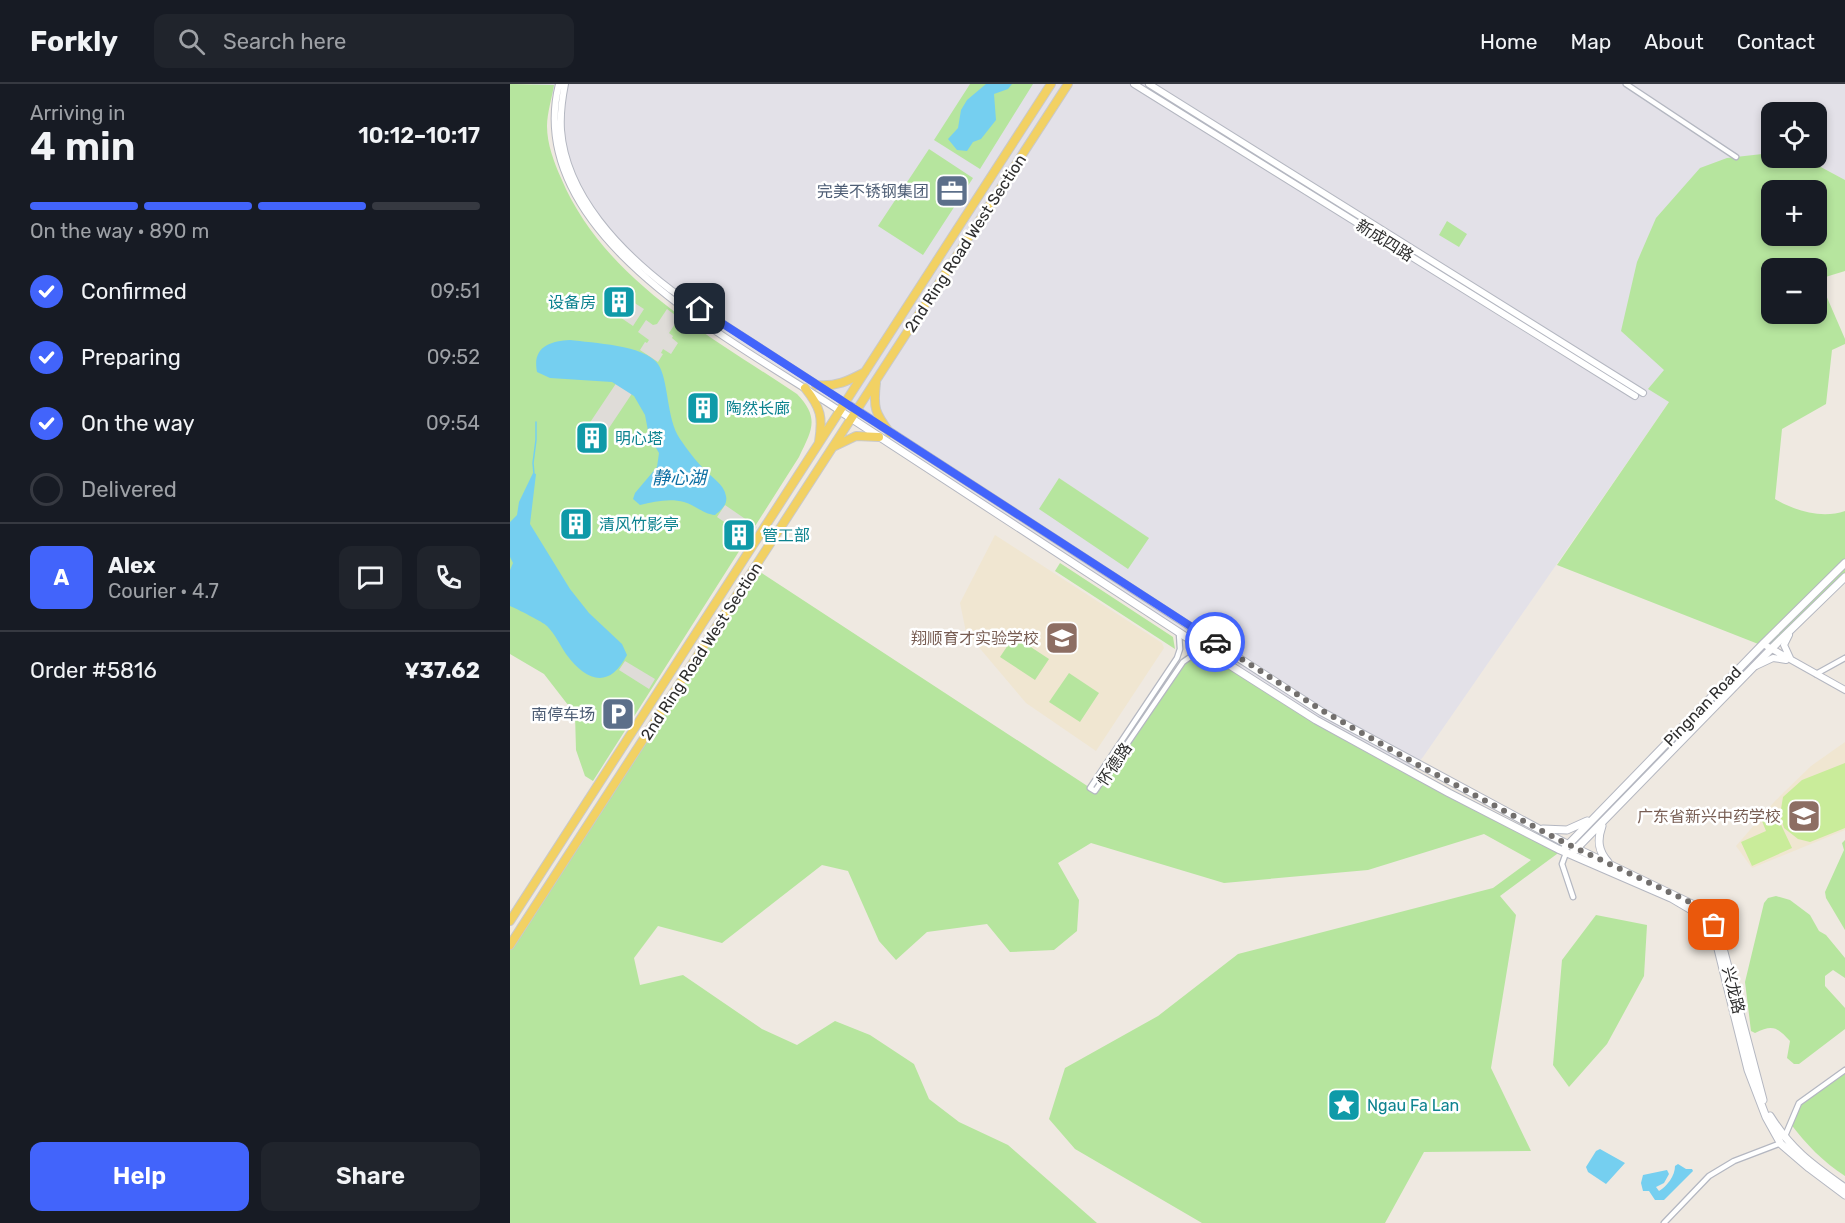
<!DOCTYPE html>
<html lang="en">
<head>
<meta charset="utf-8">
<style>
	:root { --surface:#171b24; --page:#20242c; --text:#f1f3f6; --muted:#9ea1a6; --line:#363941; --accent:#4264fb }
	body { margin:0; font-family:Rubik,"Noto Sans SC",sans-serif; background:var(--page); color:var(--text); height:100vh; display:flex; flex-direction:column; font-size:22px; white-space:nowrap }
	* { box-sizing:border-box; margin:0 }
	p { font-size:20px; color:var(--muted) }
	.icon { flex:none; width:33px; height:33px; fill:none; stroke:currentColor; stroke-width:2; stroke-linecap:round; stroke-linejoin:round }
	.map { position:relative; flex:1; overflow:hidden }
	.sheet { display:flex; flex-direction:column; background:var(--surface); width:510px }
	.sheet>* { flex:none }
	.tools { position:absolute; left:1251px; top:18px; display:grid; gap:12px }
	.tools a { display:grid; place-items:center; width:66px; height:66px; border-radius:12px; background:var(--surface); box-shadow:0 3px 9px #0003; font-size:30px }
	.pin { position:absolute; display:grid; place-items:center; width:51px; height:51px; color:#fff; margin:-26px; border-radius:12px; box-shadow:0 3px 9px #0006 }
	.courier { position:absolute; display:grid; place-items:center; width:60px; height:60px; margin:-30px; border:4px solid #4264fb; border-radius:50%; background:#fff; color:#222; box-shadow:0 2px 8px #0007 }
	.head em { font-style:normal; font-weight:600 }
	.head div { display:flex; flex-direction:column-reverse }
	.head { display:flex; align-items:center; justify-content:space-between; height:102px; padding:0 30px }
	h1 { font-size:39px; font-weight:600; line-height:45px }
	.bar { display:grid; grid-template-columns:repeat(4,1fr); gap:9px 6px; align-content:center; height:72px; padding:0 30px }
	.bar i { height:8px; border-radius:4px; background:var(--line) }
	.bar .current { background:var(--accent) }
	.bar p { grid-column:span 4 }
	.line { display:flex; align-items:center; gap:15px; padding:0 30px; border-top:2px solid var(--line) }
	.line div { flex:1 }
	.round { display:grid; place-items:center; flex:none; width:63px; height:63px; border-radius:12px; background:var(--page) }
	ol { padding:0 30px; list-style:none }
	li { display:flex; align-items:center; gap:18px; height:66px }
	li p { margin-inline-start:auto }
	li .icon { padding:6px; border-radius:50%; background:var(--accent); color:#fff; stroke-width:4 }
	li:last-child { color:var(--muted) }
	li i { width:33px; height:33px; border:3px solid var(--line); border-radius:50% }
	.action { display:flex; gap:12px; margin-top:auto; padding:12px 30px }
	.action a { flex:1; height:69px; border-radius:12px; background:var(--accent); color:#fff; font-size:24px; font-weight:600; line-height:69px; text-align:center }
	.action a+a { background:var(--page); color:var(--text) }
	header { display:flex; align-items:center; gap:36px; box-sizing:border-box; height:84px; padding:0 30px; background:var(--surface); border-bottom:2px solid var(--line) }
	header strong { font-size:28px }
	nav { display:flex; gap:33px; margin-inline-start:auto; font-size:21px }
	.search { width:420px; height:54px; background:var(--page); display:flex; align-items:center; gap:15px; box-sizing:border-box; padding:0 21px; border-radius:12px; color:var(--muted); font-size:22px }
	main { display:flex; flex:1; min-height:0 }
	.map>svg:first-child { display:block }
	.industrial { fill:#e3e1e8 }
	.education { fill:#f0e6d1 }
	.green { fill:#b6e59e; fill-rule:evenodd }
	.pitch { fill:#c9ec9a }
	.plaza { fill:#dfdcd8 }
	.water { fill:#75cff0 }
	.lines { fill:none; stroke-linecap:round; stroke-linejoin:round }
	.stream { stroke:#75cff0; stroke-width:1.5 }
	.minor-casing { stroke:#b4b7c1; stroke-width:7 }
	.tertiary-casing { stroke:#b4b7c1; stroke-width:8 }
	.secondary-casing { stroke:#b4b7c1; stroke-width:9 }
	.primary-casing { stroke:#c9c9c9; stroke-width:10 }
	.minor { stroke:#fff; stroke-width:4.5 }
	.tertiary { stroke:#fff; stroke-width:6 }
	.secondary { stroke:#fff; stroke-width:7 }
	.primary { stroke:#f2d163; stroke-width:8 }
	.done { stroke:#726f6d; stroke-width:6; stroke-dasharray:0 10.8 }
	.route { stroke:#4264fb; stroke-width:8 }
	.labels { text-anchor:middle; stroke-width:5; stroke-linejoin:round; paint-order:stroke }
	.service-label { font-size:16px; fill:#4e5e75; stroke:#fff; text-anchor:end }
	.street-label { font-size:16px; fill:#2e2e2e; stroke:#fff }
	.culture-label { font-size:16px; fill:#0d838f; stroke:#fff; text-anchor:start }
	.education-label { font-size:16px; fill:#785e54; stroke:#fff; text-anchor:end }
	.water-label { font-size:18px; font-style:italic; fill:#0d6fa3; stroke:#fff }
</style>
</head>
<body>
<header>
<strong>Forkly</strong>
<div class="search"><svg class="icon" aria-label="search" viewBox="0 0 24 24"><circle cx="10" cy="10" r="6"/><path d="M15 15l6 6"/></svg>Search here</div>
<nav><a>Home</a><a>Map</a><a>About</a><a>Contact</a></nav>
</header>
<main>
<section class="sheet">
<div class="head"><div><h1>4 min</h1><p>Arriving in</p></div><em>10:12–10:17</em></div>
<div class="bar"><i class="current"></i><i class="current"></i><i class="current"></i><i></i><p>On the way · 890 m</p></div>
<ol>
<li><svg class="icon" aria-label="check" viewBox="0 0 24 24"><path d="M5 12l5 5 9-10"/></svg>Confirmed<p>09:51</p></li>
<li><svg class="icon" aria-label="check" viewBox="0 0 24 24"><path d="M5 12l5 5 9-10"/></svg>Preparing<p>09:52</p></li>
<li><svg class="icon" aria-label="check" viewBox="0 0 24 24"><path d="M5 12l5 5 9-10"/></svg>On the way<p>09:54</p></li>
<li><i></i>Delivered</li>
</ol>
<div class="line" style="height:108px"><b class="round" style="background:var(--accent);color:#fff">A</b><div><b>Alex</b><p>Courier · 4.7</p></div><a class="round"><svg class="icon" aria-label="chat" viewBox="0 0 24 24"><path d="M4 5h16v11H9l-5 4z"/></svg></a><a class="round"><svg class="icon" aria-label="phone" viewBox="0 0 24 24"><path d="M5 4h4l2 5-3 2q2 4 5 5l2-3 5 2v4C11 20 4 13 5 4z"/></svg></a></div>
<div class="line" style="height:78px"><div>Order #5816</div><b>¥37.62</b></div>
<div class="action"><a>Help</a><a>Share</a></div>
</section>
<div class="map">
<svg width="1335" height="1139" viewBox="0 0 1335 1139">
	<rect width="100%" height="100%" fill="#efe9e1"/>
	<path class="industrial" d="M21,0H1335V96L1294,74H1306V28H1262L1261,69L1227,74L1262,106V152L1159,318L913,673L900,688L816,640L696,566L213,249L125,182L58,88L49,14Z"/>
	<path class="education" d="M485,451L652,559L654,564L586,667L516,619L456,548L450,519Z
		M1335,658V746L1242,784L1226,762L1265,717L1301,682Z"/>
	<path class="green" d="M0,0L44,1C42,14 37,29 37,42C37,60 44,78 51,94C94,196 199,251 287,310C310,334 302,346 289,373L83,697L75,692L66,666L65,630L34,590L0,570Z
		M460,0H523L470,85L424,56Z
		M419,65L463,94L413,171L368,142Z
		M1261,69L1262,74H1294L1335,96V187L1309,195L1335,255V260L1322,266L1316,320L1272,345L1265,415C1285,427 1312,435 1335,427V493L1261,565L1047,481L1159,318L1138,305L1154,286L1111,247L1127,178L1146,134L1190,84L1217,74ZM1262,106H1306V152H1262ZM1262,184H1306V230H1262Z
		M937,137L957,150L949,163L929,151Z
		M549,394L639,454L618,485L529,425Z
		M550,479L663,553L665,565L545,487Z
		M241,482L585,707L673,578L696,566L816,640L1051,767L990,812L1006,831L981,984L1021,1067L914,1068L875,1139H692L565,1065L539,1035L555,984L648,932L728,870L983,804L1021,776L974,750L858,786L714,799L581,759L548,779L569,816L567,847L544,866L500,868L477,840L417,848L386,876L369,857L338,787L312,781L212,859L148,842L124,874L130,901L173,891L252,945L287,961L325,937L360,951L404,980L419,1015L449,1038L498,1061L587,1139H0V857Z
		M504,552L539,575L525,596L490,573Z
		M559,589L589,609L570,638L539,618Z
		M1335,756V846L1316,814L1315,808L1334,766L1332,759Z
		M1266,812L1280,816L1300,831L1309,847L1316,851L1335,874V894L1323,886L1315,892V902L1335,924V945L1289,980H1284L1277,974L1280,957C1267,943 1263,940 1245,949L1241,947L1235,898L1254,819L1258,814Z
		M1086,831L1137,841L1134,892L1097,960L1059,1003L1043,981L1052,876Z
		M1335,986V1092C1313,1078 1296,1060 1280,1039L1289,1019Z"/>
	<path class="pitch" d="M1335,679V744L1300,758L1288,755L1274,744L1270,731L1273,713L1292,696Z
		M1266,730L1282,764L1242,782L1231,758L1256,747L1252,737Z"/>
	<path class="plaza" d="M123,218L134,225L123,242L104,229L107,225L104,222L106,219L117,226Z
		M157,225L169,234L159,249L163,252L162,254L168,259L161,270L153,265L151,269L153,270L148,278L130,266L135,258L137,259L139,256L128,248L136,236L143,241L147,240Z
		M111,292L127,302L93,353L77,343Z
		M215,421L247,443L239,455L207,433Z
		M115,577L145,595L139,605L109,586Z"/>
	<path class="water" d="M476,0H502L498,5L484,10L486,36L471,55L463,58L457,67L447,66L438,55L448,44L451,26L457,16Z
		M60,256C82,259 135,261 148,280C159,296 156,334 170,355C177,365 185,376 193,384C201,393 214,400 216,412C218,421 211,426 205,431C193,430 185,421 174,418C159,414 144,418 130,421L123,415L125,409L147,383L149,369L139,352L135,331L124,312L102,298L40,294L27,288C22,263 40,257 60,256Z
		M23,389L26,390L20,440L60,505L79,529L112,560L117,571C99,606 76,597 56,570C50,561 45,550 37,542C33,538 7,525 0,522V486L3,479L0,473V438L7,431L9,418Z
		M1090,1065L1115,1079L1096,1100L1078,1088L1076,1083L1086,1067Z
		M1168,1080L1176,1085H1182L1183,1087L1154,1116H1145L1139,1107H1133L1131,1099L1133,1091L1157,1086L1159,1090L1154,1099L1146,1103L1149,1107C1157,1102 1165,1092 1165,1082Z"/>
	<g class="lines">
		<path class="stream" d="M24,390L23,379L26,356V338"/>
		<defs>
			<path id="minor" d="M1116,0L1226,73
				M669,549L670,565L667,574L580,704L585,707L673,578L686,569L696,566
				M1306,590L1335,574
				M1056,769L1052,780L1063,813
				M1275,1052L1289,1019L1335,986
				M1154,1139L1199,1092L1224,1077L1271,1059"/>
			<path id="tertiary" d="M49,0C11,152 229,259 330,327
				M55,0C52,15 50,31 51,46C56,112 111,168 161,206L336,319
				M624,0L1125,312
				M639,0L1133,309
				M1279,551L1274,561L1280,574
				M1253,560L1335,606
				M1246,582L1263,574L1276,576"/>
			<path id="secondary" d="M336,319L812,628L1053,758L1184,821L1204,841L1214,868L1253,1016
				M330,327L696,566L806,636L939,709L1048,765L1161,814L1183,827L1197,841L1208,865L1238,986L1256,1033L1271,1060L1299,1084L1335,1111
				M1092,742C1087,756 1088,767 1098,778
				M1033,745L1057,746L1077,737
				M1055,764L1253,560L1335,479
				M1064,767L1261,565L1335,493
				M1260,1032C1282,1067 1303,1081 1335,1104"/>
			<path id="primary" d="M366,299C363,324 365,329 380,349
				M306,301C326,303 338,297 355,288
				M295,304C311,324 313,333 309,358
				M325,362L346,352L369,353
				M0,837L541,0
				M0,861L558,0"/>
		</defs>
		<use href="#minor" class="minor-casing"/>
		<use href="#tertiary" class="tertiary-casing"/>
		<use href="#secondary" class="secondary-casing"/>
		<use href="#primary" class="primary-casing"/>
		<use href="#minor" class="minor"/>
		<use href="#tertiary" class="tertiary"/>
		<use href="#secondary" class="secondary"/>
		<use href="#primary" class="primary"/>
	</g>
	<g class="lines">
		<path class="done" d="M705,558L813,627L912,683L1053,758L1184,820L1204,841"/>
		<path class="route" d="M190,225L705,558"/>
	</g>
	<defs>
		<symbol id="office-square" viewBox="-11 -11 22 22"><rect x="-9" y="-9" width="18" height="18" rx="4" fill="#5c6f8a" stroke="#fff"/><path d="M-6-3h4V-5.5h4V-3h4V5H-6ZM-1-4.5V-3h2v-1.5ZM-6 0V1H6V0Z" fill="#fff"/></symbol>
		<symbol id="building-square" viewBox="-11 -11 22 22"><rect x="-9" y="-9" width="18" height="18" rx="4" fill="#0f9aa8" stroke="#fff"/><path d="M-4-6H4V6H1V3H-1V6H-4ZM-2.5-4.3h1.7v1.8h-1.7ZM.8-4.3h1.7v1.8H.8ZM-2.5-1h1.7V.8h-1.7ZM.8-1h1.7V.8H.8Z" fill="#fff"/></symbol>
		<symbol id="school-square" viewBox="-11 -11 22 22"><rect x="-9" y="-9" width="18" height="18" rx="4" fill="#8d6e63" stroke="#fff"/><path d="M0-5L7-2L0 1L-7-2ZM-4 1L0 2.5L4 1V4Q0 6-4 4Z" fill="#fff"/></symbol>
		<symbol id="parking-square" viewBox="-11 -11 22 22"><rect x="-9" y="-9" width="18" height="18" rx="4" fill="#5c6f8a" stroke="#fff"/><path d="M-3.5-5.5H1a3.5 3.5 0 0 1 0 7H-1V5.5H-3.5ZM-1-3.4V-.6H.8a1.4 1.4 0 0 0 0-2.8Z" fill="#fff"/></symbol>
		<symbol id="university-square" viewBox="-11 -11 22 22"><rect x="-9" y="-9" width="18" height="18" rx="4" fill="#8d6e63" stroke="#fff"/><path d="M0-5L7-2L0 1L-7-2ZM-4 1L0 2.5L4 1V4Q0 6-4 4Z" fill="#fff"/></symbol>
		<symbol id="sight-square" viewBox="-11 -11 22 22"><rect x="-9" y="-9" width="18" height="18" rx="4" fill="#0f9aa8" stroke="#fff"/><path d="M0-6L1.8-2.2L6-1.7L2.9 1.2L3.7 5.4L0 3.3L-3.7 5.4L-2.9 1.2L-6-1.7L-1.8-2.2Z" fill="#fff"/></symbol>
	</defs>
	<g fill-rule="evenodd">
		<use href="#office-square" x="423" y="88" width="38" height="38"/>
		<use href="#building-square" x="90" y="199" width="38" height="38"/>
		<use href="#building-square" x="174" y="305" width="38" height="38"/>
		<use href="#building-square" x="63" y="335" width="38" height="38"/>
		<use href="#building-square" x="47" y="421" width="38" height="38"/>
		<use href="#building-square" x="210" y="432" width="38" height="38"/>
		<use href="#school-square" x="533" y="535" width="38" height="38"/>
		<use href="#parking-square" x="89" y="611" width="38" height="38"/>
		<use href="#university-square" x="1275" y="713" width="38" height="38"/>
		<use href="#sight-square" x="815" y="1002" width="38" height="38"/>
	</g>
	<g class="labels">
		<g class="service-label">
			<text x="419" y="113">完美不锈钢集团</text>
			<text x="85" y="636">南停车场</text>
		</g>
		<g class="street-label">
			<text transform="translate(875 156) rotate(32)" y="6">新成四路</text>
			<text transform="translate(455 159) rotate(-57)" y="6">2nd Ring Road West Section</text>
			<text transform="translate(191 567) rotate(-57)" y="6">2nd Ring Road West Section</text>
			<text transform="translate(1192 622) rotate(-46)" y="6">Pingnan Road</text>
			<text transform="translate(604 680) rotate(-56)" y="6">怀德路</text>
			<text transform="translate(1224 906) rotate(76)" y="6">兴龙路</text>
		</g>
		<g class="culture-label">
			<text x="86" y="224" text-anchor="end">设备房</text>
			<text x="216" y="330">陶然长廊</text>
			<text x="105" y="360">明心塔</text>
			<text x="89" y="446">清风竹影亭</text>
			<text x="252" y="457">管工部</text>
			<text x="857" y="1027">Ngau Fa Lan</text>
		</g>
		<g class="education-label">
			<text x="529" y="560">翔顺育才实验学校</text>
			<text x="1271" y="738">广东省新兴中药学校</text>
		</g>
		<g class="water-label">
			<text x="169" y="400">静心湖</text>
		</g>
	</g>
</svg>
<div class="tools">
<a><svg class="icon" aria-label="locate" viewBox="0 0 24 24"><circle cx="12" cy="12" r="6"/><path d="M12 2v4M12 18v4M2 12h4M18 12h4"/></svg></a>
<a>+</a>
<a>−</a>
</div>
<div class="pin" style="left:1204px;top:841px;background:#ea580c"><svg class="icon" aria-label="bag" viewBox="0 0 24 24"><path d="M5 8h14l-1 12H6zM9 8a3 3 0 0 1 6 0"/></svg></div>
<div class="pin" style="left:190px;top:225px;background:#1f2937"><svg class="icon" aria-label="home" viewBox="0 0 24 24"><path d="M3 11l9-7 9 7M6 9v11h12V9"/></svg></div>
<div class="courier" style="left:705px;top:558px"><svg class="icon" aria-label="car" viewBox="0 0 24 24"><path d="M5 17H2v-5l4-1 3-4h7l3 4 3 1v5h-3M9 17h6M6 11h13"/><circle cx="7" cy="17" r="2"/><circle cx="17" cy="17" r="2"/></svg></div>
</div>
</main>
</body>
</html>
